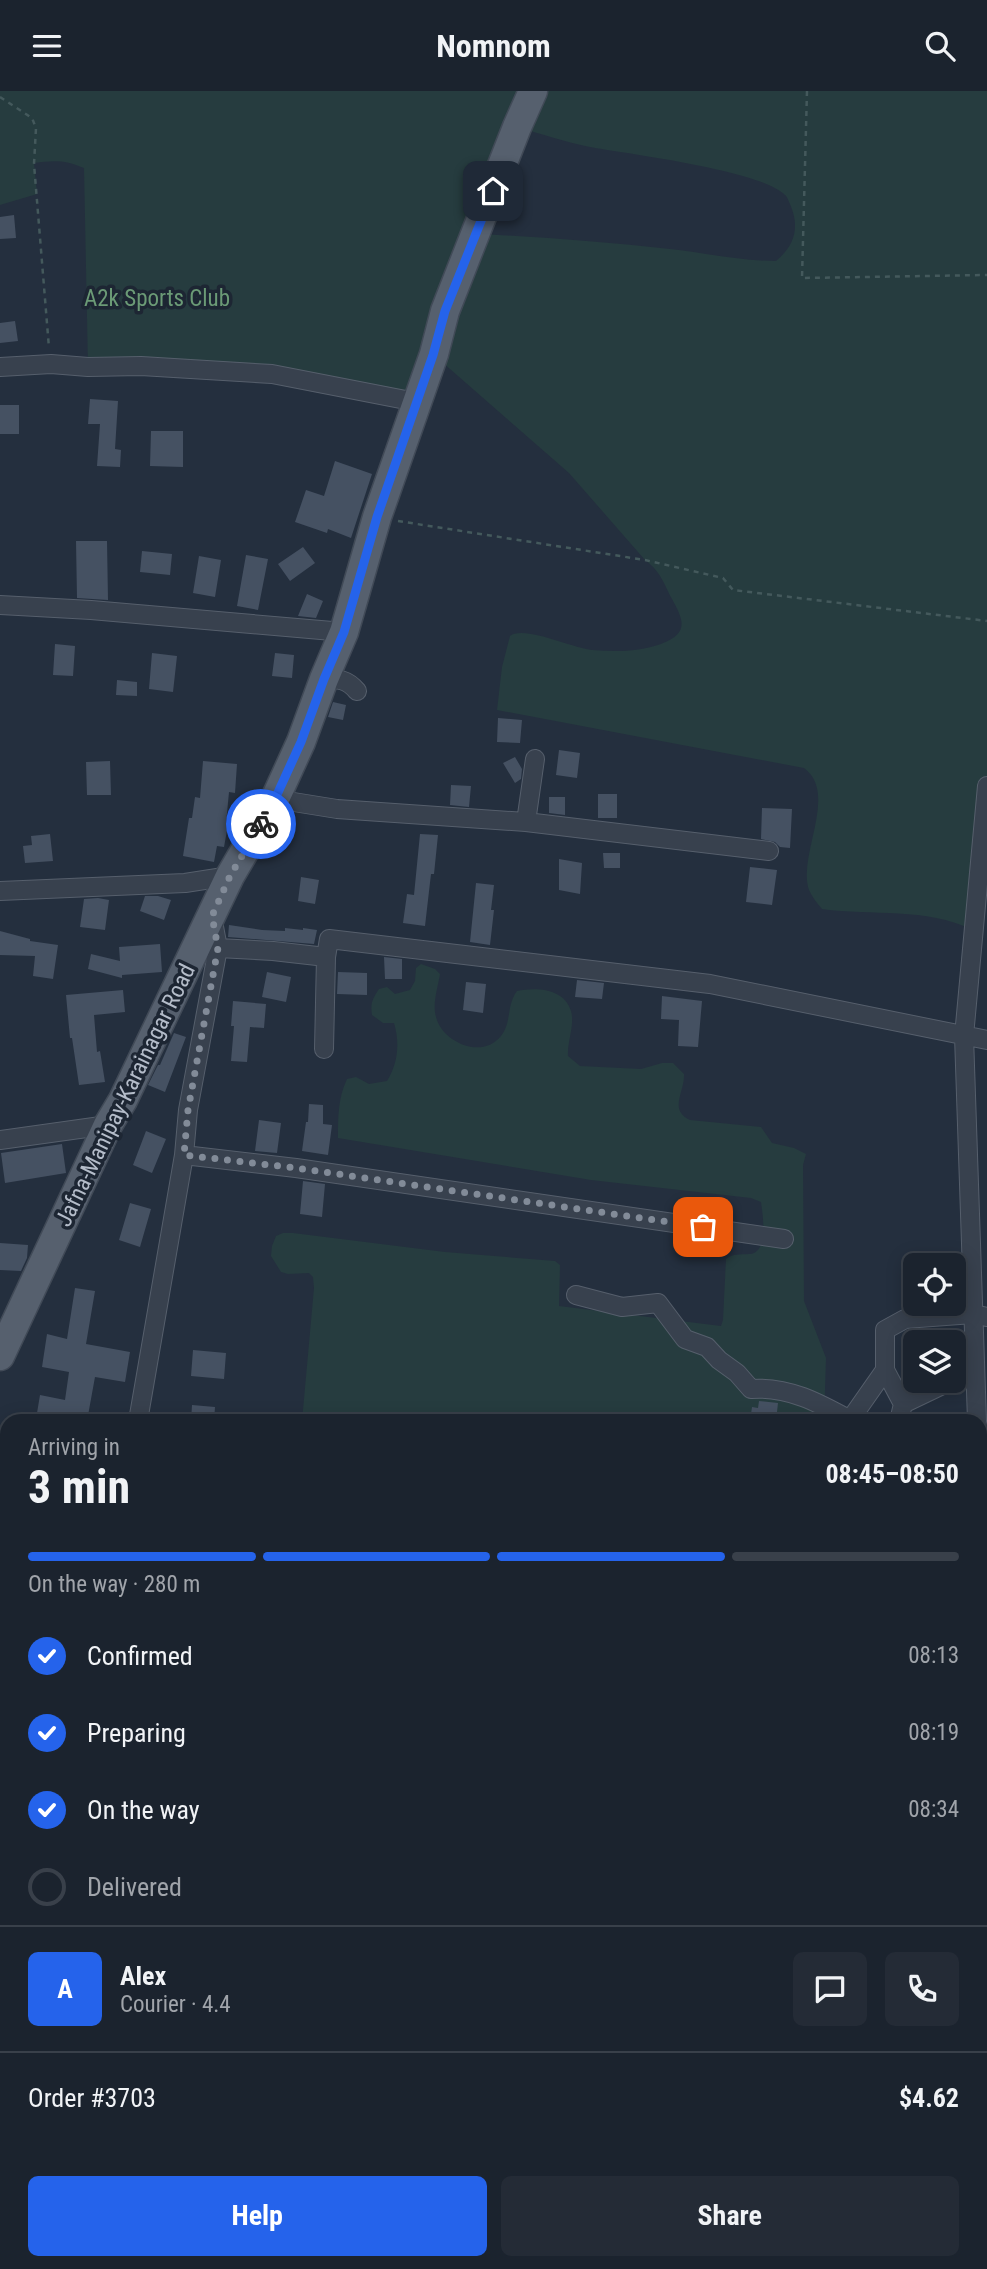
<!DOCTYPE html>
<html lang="en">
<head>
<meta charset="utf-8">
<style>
	:root { --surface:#1b232e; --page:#242b36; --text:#f1f3f6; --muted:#a0a4aa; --line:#39404a; --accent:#2563eb }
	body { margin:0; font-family:"Roboto Condensed",sans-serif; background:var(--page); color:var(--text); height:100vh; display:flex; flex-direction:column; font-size:26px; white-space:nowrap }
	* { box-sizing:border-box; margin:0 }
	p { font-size:23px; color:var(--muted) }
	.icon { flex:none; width:38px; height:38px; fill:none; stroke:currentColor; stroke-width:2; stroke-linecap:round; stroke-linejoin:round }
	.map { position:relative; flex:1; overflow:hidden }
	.side { position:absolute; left:0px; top:1323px; width:987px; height:856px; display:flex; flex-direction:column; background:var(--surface); border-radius:21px 21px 0 0; box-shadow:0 4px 18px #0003,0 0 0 2px var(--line) }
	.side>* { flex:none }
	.fabs { position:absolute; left:903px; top:1162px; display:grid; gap:14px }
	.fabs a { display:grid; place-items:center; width:63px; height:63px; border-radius:10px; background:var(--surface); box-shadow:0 4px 18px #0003,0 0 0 2px var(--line); font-size:35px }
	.pin { position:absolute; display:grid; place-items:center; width:60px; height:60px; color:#fff; margin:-30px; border-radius:14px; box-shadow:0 4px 10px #0006 }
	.courier { position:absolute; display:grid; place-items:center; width:70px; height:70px; margin:-35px; border:5px solid #2563eb; border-radius:50%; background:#fff; color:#222; box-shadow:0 2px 9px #0007 }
	.headline em { font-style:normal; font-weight:700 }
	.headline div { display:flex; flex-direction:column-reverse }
	.headline { display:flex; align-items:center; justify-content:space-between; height:119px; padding:0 28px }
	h1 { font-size:46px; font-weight:700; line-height:52px }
	.bar { display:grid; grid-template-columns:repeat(4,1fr); gap:10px 7px; align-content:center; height:84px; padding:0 28px }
	.bar i { height:9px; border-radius:5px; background:var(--line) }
	.bar .selected { background:var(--accent) }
	.bar p { grid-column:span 4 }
	.line { display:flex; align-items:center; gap:18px; padding:0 28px; border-top:2px solid var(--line) }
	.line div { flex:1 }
	.round { display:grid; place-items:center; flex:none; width:74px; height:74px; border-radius:10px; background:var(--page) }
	ol { padding:0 28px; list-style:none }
	li { display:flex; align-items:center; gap:21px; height:77px }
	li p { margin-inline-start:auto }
	li .icon { padding:7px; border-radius:50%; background:var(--accent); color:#fff; stroke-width:4 }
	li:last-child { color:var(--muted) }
	li i { width:38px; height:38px; border:4px solid var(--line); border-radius:50% }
	.primary-button { display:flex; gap:14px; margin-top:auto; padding:14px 28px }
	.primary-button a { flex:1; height:80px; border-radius:10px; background:var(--accent); color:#fff; font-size:28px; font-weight:700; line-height:80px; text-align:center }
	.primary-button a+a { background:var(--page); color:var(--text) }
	header { display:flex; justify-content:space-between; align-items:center; height:91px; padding:0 28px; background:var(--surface); font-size:32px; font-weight:700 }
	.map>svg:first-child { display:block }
	.green { fill:#263c3f; fill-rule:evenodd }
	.building { fill:#455162 }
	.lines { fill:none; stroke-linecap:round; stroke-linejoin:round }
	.street-casing { stroke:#565f6c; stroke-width:20 }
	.primary-casing { stroke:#414a57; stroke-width:31 }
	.path { stroke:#44595c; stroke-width:2.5; stroke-dasharray:5 5; stroke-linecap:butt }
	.street { stroke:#38414e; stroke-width:18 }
	.primary { stroke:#56606e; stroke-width:28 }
	.done { stroke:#828b98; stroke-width:7; stroke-dasharray:0 12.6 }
	.route { stroke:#2563eb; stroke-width:9 }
	.labels { text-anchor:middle; stroke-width:7; stroke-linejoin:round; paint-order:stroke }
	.park-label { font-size:23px; fill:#6b9a76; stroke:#1d2633 }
	.street-label { font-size:23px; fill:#b4bcc9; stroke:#1d2633 }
</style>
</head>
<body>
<header><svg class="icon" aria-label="menu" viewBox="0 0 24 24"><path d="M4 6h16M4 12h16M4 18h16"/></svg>Nomnom<svg class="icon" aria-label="search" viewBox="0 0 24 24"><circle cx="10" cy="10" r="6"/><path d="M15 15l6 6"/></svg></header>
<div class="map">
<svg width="987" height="2178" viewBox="0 0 987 2178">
	<rect width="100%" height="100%" fill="#242f3e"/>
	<path class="green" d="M0,0H987V695L973,839C925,816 873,825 822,818C817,812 812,806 809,799C797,764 839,703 804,677L497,619L502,576L510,545C524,534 572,557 592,559C615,561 639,561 661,553C689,542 684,530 672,508C663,491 661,481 645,469L569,382L434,264L416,311L271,283L88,276L84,77C66,69 54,69 34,72L37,103L0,114ZM518,36C541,43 565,51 590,56C628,63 760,79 785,104C787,105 789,111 790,113C800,136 795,154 776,170C741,170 706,162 670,158C606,151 542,146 477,143Z
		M421,873L435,878L440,883C438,896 432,913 436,926C442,951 482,969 501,945C512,931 506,915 517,900C536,896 564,897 571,920C575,934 567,951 568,965L580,975L641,978L662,972H673L684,983C685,1001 668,1019 690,1029L761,1036L772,1052L794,1057L806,1063L803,1074L804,1210L826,1267L824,1330H302L314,1197L313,1186L309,1182L288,1183L281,1181L271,1165L272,1155L276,1145L283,1142H293L445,1161L555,1170L560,1174L559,1215L721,1235L723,1229L726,1168C734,1162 739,1164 749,1163C769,1162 763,1126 761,1111L751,1107L591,1089L338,1047C338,1026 338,1007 347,988L356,986L369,993L387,990C398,972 400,952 394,932H383L372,924C370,912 373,907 379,898L387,896L395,903L410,899L415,890L416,877Z"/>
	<path class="building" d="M14,124L16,147L0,148V126Z
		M15,230L18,250L0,252V232Z
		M90,308L118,310L115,358L121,359L120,376L97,375L100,333H88Z
		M0,314H19V343H0Z
		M151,340H183V376L150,375Z
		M335,370L372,383L351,447L328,438L327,442L295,431L306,399L324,405Z
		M76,450H107L108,509L77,507Z
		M303,456L315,472L290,490L278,473Z
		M142,460L172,463L170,484L140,481Z
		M246,464L268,468L258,519L237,515Z
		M199,465L221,469L215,506L193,502Z
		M307,503L323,510L316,527L298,525Z
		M55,553L75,555L73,585L53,584Z
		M152,562L177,565L173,601L149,598Z
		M275,562L294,564L292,587L272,585Z
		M117,589L137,591V605L116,604Z
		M333,611L346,614L343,629L328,626Z
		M498,627L522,629L520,652L497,651Z
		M559,659L580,662L577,687L556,684Z
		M515,666L522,678L521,688L515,692L503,672Z
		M110,670L111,704H87L86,671Z
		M203,670L237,673L235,702L229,701L226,733L228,734L224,756L217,755L214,771L183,765L189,727H192L195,706L200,707Z
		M451,694L471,695L469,716L450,714Z
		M598,703H617V727H598Z
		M549,706H565V724L549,722Z
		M762,717L792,718L790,757L780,756L775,751L761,748Z
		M50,743L53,770L25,772L23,755L32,754L31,745Z
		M420,743L438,744L434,783H431L425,835L403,832L407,803L414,804Z
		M603,762H620V777H604Z
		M559,768L582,772L580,803L559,799Z
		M750,776L777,779L772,814L746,811Z
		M301,786L319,789L315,813L298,810Z
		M476,792L494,794L491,819H494L490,854L470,851Z
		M145,805H158L171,809L164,829L140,820Z
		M98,807L109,809L105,839L80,836L84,808Z
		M229,834L262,839L285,840V837L303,839V837L317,839L314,853L228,846Z
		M0,840L30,848V850L58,854L53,888L33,885L35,865L0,864Z
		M160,853L162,881L122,884V887L88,878L91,863L120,870L119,856Z
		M384,866L402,868V888H385Z
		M267,881L291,886L286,911L262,906Z
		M338,881L367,882V904L337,903Z
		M577,889L604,892L602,908L575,906Z
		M466,891L486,893L483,922L463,919Z
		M123,899L125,921L94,924L97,961L100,960L105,991L79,994L72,947H70L66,904Z
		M662,905L702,910L698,956L678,955L679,929L661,928Z
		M233,910L266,913L264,937L250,936L247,971L231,970L234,935H231Z
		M174,942L186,946L165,1001L148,994L158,974H160Z
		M309,1013L323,1014V1033L332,1034L328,1064L302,1060L306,1031H308Z
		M259,1029L281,1032L277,1062L255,1060Z
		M146,1040L166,1048L152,1082L133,1074Z
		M62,1053L66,1082L5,1092L1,1062Z
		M303,1090L325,1093L322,1126L300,1123Z
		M130,1112L151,1118L140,1156L119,1149Z
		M0,1152L28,1154L27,1167L21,1180L0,1179Z
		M75,1197L95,1200L86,1253L130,1261L125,1291L95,1286L87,1330L36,1328L40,1304L65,1309L69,1281L42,1276L47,1243L67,1248Z
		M193,1259L226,1262L224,1288L191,1285Z
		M759,1310L778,1312L776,1330H750L752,1316L758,1317Z
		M192,1314L215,1316L214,1330H191Z"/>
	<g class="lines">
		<defs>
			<path id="street" d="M0,276L51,273L88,276L141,275L272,283L416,311
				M0,514L91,519L344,541
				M324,588C339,588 347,588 357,600
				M275,708L337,718L526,731L769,760
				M526,731L535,668
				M0,800L185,792L230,785
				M218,857L273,860L326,866
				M324,958L326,866L329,848L710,893L987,949
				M0,1049L108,1034
				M184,1064L296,1077L784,1148
				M576,1204L622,1216L658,1212L685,1248L707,1256L719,1269L737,1282L751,1298C788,1295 819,1312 850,1329L885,1279
				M903,1313L951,1290
				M138,1330L184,1064L188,1019L218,857L212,825
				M899,1330L903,1313L885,1279V1239L905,1228L973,1223L987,1226
				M977,1330L964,945L987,695
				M980,1410L987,1567
				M0,1907L7,1900"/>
			<path id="primary" d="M0,1265L108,1034L123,1009L230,785L275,708L301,651L324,588L344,541L377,426L434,263L445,220L517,36L533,0"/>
		</defs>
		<use href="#street" class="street-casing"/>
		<use href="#primary" class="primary-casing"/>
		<path class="path" d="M807,0L802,187L987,184
			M0,6L32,27L36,37L34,73L49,257
			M398,430L645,469L723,487L733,499L987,530"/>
		<use href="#street" class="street"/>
		<use href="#primary" class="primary"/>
	</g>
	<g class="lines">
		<path class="done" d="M261,733L230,785L212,825L218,857L188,1019L184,1064L296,1077L703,1136"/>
		<path class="route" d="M261,733L275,708L301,651L324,588L344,541L377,426L433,264L445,220L493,100"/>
	</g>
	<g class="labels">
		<g class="park-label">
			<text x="157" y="215">A2k Sports Club</text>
		</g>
		<g class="street-label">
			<text transform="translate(125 1004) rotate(-64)" y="8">Jafna-Manipay-Karainagar Road</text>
		</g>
	</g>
</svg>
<div class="fabs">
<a><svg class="icon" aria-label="locate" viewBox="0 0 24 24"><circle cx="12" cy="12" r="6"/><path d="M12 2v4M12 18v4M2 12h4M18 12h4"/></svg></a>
<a><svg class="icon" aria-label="layers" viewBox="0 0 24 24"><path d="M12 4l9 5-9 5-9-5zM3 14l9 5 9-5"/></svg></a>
</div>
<div class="pin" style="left:703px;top:1136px;background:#ea580c"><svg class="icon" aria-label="bag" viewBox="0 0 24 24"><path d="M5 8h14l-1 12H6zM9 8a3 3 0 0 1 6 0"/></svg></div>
<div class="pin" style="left:493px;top:100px;background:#1f2937"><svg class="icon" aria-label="home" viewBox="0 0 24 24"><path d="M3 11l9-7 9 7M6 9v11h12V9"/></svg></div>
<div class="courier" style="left:261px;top:733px"><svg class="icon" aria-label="bike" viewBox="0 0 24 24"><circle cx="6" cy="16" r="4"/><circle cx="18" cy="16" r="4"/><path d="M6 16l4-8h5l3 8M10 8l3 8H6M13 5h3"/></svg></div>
<section class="side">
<div class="headline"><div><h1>3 min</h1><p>Arriving in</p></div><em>08:45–08:50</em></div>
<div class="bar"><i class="selected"></i><i class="selected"></i><i class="selected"></i><i></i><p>On the way · 280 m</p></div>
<ol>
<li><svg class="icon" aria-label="check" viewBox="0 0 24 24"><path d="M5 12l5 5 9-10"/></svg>Confirmed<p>08:13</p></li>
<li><svg class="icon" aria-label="check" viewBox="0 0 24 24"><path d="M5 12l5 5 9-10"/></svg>Preparing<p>08:19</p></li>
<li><svg class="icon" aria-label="check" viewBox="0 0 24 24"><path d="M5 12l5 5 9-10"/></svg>On the way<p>08:34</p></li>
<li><i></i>Delivered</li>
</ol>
<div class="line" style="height:126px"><b class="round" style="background:var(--accent);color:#fff">A</b><div><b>Alex</b><p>Courier · 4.4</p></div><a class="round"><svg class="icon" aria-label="chat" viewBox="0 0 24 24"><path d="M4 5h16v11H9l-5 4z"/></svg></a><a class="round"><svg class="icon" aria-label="phone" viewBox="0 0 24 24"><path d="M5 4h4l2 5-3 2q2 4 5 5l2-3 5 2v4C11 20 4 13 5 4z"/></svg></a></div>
<div class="line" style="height:91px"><div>Order #3703</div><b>$4.62</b></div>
<div class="primary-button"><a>Help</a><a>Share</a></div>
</section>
</div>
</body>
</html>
